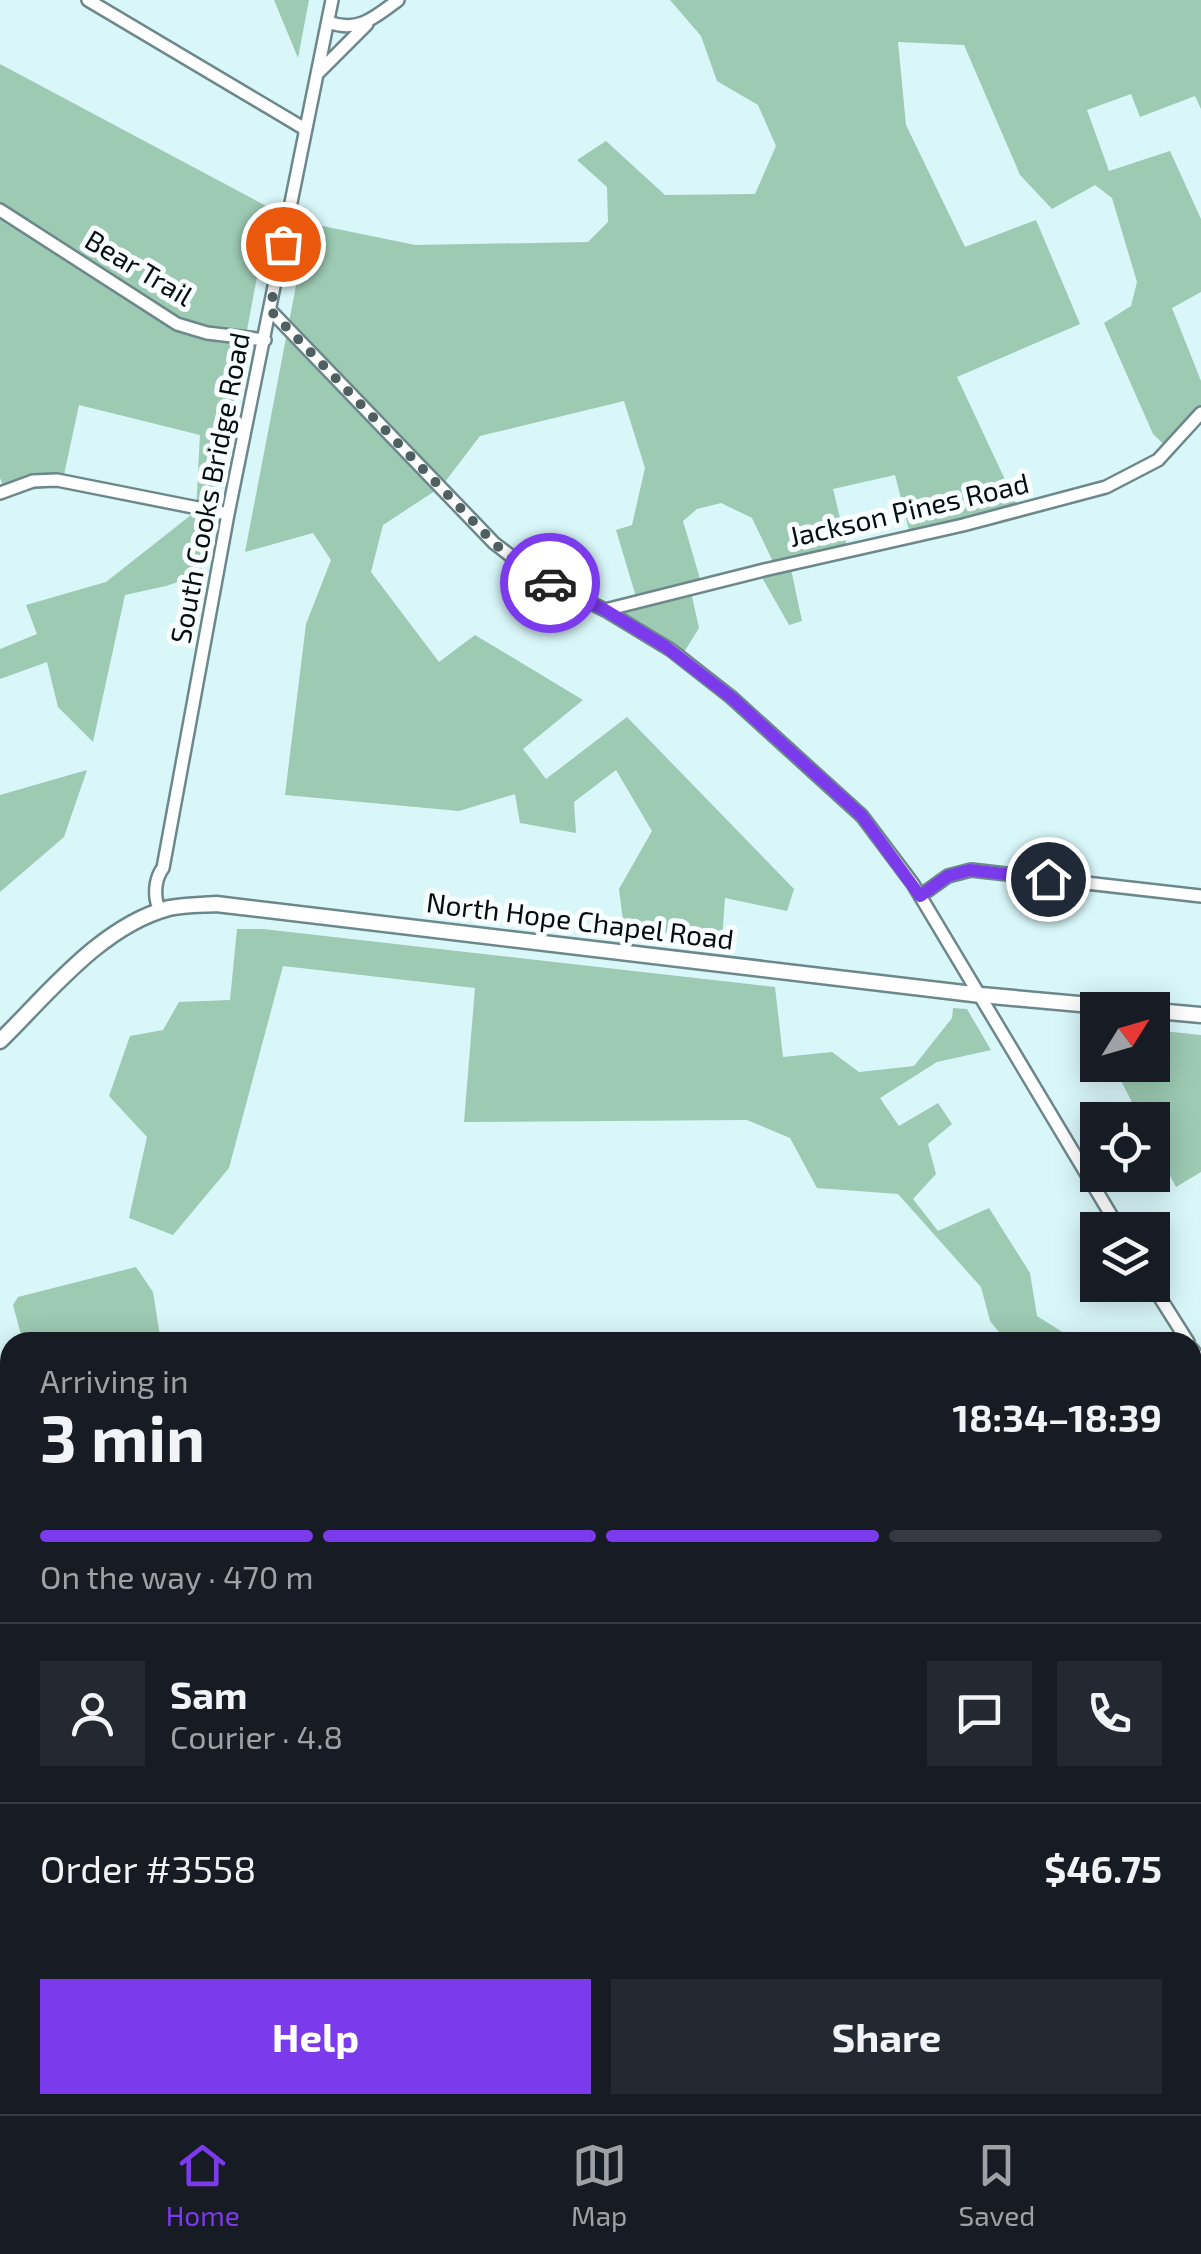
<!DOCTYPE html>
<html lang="en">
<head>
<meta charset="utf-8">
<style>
	:root { --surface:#171b24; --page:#242831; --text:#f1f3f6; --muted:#9ea1a6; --line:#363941; --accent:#7c3aed }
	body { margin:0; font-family:"Exo 2",sans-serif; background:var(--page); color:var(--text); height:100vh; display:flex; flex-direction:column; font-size:38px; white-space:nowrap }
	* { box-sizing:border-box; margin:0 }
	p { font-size:32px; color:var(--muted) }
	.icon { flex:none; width:55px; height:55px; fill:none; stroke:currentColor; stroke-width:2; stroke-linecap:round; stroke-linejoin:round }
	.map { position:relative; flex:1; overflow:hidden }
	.sheet { position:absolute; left:0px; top:1332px; width:1202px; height:782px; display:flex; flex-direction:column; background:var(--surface); border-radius:30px 30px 0 0; box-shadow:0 5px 25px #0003 }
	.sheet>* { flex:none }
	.needle { width:65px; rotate:53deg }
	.fabs { position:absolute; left:1080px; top:992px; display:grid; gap:20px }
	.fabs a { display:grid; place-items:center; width:90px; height:90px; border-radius:0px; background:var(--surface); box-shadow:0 5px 25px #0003; font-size:50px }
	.pin { position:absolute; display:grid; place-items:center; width:85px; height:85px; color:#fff; margin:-42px; border:5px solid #fff; border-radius:50%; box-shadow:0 2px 10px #0007 }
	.courier { position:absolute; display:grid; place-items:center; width:100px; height:100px; margin:-50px; border:8px solid #7c3aed; border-radius:50%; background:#fff; color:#222; box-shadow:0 2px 12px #0007 }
	.overview em { font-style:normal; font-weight:700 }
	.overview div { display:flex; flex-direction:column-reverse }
	.overview { display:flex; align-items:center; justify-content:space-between; height:170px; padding:0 40px }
	h1 { font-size:65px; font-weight:700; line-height:75px }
	.bar { display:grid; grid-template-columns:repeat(4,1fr); gap:15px 10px; align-content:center; height:120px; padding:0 40px }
	.bar i { height:12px; border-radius:8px; background:var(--line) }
	.bar .on { background:var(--accent) }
	.bar p { grid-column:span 4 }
	.line { display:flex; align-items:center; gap:25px; padding:0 40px; border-top:2px solid var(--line) }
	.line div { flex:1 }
	.round { display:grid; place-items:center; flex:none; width:105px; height:105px; border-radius:0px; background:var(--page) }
	.primary-button { display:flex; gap:20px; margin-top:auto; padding:20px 40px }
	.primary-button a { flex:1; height:115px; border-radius:0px; background:var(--accent); color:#fff; font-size:40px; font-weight:700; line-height:115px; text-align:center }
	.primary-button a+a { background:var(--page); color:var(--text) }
	.dock { display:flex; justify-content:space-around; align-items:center; height:140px; border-top:2px solid var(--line); background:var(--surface); font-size:28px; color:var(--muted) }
	.dock a { display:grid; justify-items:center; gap:5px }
	.dock .on { color:var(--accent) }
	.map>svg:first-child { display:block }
	.green { fill:#9ccab3 }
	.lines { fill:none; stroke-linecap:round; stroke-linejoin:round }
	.minor-casing { stroke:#6d888a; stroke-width:16 }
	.major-casing { stroke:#6d888a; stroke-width:19 }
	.minor { stroke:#fff; stroke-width:11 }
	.major { stroke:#fff; stroke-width:14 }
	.done { stroke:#4f6061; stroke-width:10; stroke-dasharray:0 18 }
	.route { stroke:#7c3aed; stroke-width:12 }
	.labels { text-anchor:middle; stroke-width:10; stroke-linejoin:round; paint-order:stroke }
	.street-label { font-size:28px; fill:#050e0f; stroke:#f9ffff }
</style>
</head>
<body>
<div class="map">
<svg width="1201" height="2114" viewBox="0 0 1201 2114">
	<rect width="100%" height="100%" fill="#d9f7f9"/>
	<path class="green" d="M274,0H309L298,58Z
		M670,0H1201V109L1195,96L1140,117L1131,94L1087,110L1109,171L1170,151L1201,219V292L1172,308L1201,381V417L1171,451L1153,434L1104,323L1131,306L1137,282L1112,198L1095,185L1052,209L1020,175L964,45L898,42L906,125L965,247L1036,220L1080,324L957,377L1021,514L912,542L895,475L833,489L849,555L791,569L802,621L789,625L760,574L776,568L752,518L721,503L697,509L683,521L703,589L691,592L699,628L681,657L608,614L639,607L616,530L632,525L645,468L624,401L480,436L441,487L383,525L371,572L439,662L475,635L583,700L523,749L546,779L627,717L794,889L787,911L725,898L722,939L624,928L619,889L652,831L616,770L574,802L576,833L520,823L515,794L459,811L285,795L306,624L331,560L313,533L245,552L308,223L415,245L588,242L608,222L607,187L577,160L606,141L665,195L755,194L776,146L758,105L717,81L701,36Z
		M0,64L270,208L201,574L166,586L125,595L93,742L58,707L47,662L0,679V649L37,634L26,605L106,582L196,511L200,435L79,405L62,484L7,495L0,478Z
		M87,770L64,837L0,892V795Z
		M237,929H263L775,987L783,1057L832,1052L859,1072L914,1066L952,1018L953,1008L967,1009L991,1050L937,1062L880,1098L899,1126L938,1103L952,1124L928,1144L936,1174L913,1199L938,1231L989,1208L1030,1273L1037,1316L1067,1335L1071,1342H1007L990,1321L981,1287L898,1194L817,1188L790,1138L747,1120L464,1122L475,988L283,966L229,1168L173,1235L129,1218L147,1137L109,1096L130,1036L163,1030L179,1002L230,1000Z
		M1153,1030L1201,1035V1172L1176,1187L1153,1142L1152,1120H1141L1113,1065H1152Z
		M136,1267L153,1292L161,1342H23L13,1305L18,1297Z"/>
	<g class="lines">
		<defs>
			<path id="minor" d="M88,0L305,129
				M328,22C358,33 374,18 398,0
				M317,74L367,24
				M0,210L177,324L207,333L265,340
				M270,310L494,543L538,577L605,610L671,650L731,697L862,816L913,884L1120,1230
				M0,493L33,481L57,480L228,514
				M605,610L764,570L963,525L1106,487L1158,460L1201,413
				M920,896L948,876L971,870L1201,896
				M157,903C154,891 156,877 163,868L228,514L332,0
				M1152,1285L1188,1342
				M1192,1349L1201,1361
				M1192,1768L1201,1761
				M1192,1917L1201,1909
				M1192,1983L1201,1990
				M974,2105L975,2114
				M1101,2105L1103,2114
				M1189,2114L1201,2097"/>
			<path id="major" d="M0,1041C48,994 101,926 169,908C184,905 200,905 216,904L981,995L1201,1015"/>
		</defs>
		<use href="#minor" class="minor-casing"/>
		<use href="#major" class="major-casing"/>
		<use href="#minor" class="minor"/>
		<use href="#major" class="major"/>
	</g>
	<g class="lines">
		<path class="done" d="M283,244L270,310L494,543L518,564L550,583"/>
		<path class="route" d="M550,583L605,610L666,647L732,698L862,816L920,896L948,876L970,870L1048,879"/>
	</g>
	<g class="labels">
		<g class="street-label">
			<text transform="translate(139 268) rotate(31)" y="10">Bear Trail</text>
			<text transform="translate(210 488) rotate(-79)" y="10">South Cooks Bridge Road</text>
			<text transform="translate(909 510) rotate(-13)" y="10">Jackson Pines Road</text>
			<text transform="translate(580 921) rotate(7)" y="10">North Hope Chapel Road</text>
		</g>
	</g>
</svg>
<div class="fabs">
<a><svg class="needle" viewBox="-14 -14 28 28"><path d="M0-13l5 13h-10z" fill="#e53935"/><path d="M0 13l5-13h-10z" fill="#9ea1a6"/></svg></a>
<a><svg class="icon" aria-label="locate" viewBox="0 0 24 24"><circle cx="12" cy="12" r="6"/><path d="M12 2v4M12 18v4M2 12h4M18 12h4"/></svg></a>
<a><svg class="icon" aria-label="layers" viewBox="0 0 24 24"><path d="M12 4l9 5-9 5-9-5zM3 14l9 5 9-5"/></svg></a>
</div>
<div class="pin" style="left:283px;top:244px;background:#ea580c"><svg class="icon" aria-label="bag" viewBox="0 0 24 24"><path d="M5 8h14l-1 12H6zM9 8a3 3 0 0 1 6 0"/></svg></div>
<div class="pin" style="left:1048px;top:879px;background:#1f2937"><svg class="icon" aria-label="home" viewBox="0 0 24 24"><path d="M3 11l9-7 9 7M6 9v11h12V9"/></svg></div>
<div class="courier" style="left:550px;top:583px"><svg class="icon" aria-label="car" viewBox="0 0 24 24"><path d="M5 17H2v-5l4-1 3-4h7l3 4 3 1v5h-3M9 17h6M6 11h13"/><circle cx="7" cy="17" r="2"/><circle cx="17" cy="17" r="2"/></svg></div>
<section class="sheet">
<div class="overview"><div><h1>3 min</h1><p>Arriving in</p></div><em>18:34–18:39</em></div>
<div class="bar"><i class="on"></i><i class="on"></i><i class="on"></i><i></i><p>On the way · 470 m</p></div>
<div class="line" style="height:180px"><a class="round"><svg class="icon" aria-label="person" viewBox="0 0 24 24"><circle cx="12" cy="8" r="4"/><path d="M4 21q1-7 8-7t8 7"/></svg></a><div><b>Sam</b><p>Courier · 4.8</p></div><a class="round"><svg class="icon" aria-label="chat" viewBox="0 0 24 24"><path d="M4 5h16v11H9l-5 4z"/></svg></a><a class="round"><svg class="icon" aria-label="phone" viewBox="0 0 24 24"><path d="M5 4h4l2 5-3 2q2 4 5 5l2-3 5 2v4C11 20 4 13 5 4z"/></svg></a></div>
<div class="line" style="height:130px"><div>Order #3558</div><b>$46.75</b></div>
<div class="primary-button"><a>Help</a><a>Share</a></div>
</section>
</div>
<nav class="dock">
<a class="on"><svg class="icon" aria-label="home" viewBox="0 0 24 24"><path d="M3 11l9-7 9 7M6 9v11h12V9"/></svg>Home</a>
<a><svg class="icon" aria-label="map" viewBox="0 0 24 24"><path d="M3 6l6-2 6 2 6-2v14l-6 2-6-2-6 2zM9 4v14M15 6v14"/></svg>Map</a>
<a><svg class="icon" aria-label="saved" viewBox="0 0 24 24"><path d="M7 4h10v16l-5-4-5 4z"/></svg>Saved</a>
</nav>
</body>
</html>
